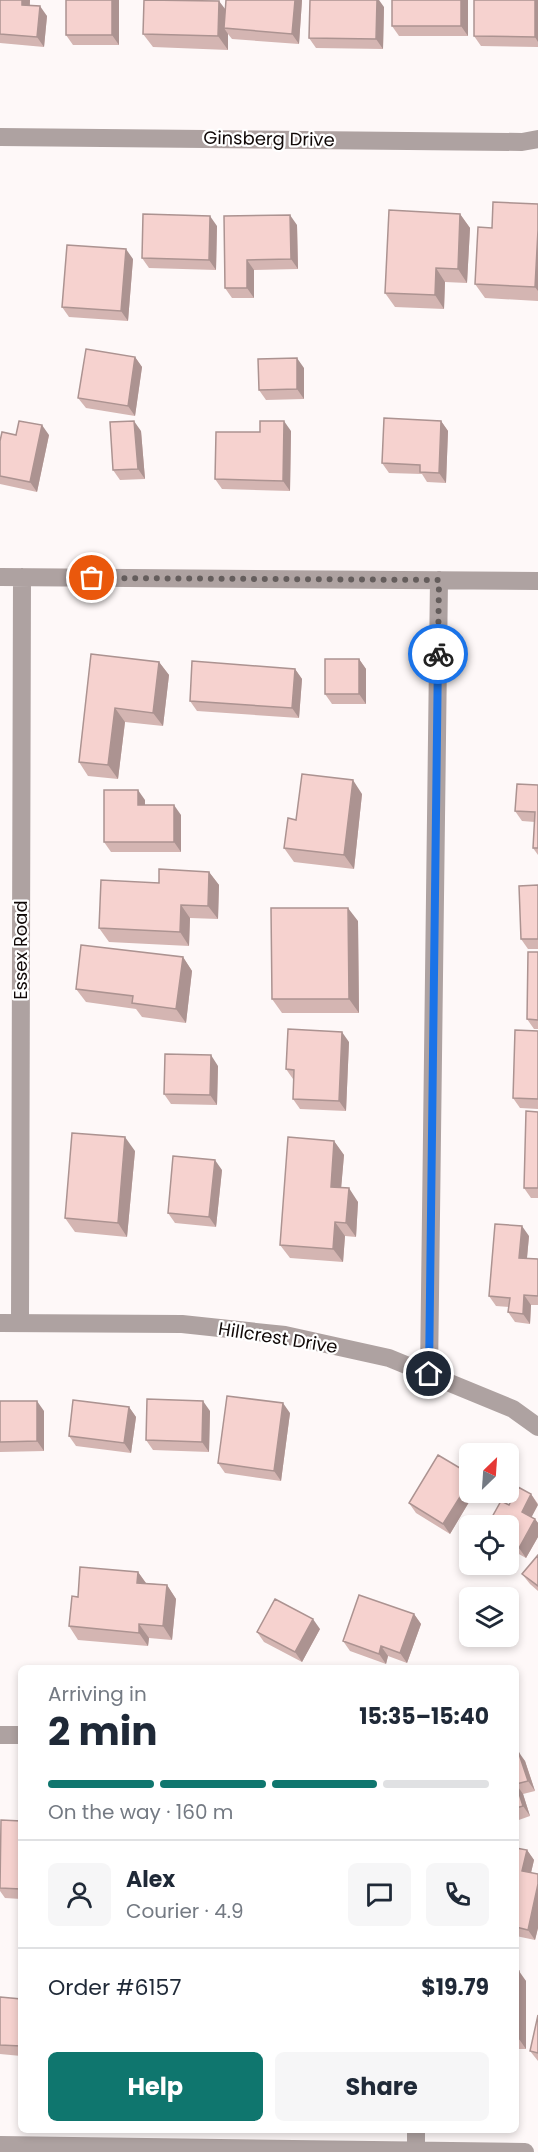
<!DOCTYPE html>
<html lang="en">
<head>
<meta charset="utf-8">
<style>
	:root { --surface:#fff; --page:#f6f6f7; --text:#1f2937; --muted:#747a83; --line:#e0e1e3; --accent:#0f766e }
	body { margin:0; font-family:Poppins,sans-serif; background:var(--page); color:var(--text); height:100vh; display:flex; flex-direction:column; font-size:22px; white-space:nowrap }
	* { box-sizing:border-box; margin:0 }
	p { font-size:20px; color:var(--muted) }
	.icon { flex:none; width:33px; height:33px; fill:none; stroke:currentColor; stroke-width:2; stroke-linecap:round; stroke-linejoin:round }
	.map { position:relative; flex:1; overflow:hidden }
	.panel { position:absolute; left:18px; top:1665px; width:501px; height:468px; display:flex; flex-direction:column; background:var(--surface); border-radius:9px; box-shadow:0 3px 9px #0003 }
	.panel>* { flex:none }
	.needle { width:39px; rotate:25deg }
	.fabs { position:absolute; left:459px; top:1443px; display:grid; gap:12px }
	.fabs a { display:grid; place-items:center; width:60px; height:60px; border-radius:9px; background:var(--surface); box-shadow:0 3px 9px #0003; font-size:30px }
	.pin { position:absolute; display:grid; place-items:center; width:51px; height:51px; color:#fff; margin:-26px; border:3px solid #fff; border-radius:50%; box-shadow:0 2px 6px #0007 }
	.courier { position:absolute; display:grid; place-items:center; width:60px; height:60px; margin:-30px; border:4px solid #1a73e8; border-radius:50%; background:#fff; color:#222; box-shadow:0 2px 8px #0007 }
	.headline em { font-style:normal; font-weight:700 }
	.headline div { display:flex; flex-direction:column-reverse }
	.headline { display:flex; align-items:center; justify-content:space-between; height:102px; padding:0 30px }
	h1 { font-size:39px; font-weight:700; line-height:45px }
	.bar { display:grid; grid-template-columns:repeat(4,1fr); gap:9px 6px; align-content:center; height:72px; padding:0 30px }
	.bar i { height:8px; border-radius:4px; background:var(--line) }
	.bar .on { background:var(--accent) }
	.bar p { grid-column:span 4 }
	.line { display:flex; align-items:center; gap:15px; padding:0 30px; border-top:2px solid var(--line) }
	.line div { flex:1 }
	.round { display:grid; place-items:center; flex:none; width:63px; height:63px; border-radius:9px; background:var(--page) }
	.action { display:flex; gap:12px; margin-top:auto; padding:12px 30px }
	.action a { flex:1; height:69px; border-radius:9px; background:var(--accent); color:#fff; font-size:24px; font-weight:700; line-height:69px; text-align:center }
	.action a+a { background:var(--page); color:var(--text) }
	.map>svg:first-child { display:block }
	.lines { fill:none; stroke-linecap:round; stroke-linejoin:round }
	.minor { stroke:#aea2a1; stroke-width:18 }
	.wall { fill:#d4b5b2 }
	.shaded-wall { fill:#ac9391 }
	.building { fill:#f6d2cf; stroke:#ac9391; stroke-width:1.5 }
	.done { stroke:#645d5c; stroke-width:6; stroke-dasharray:0 10.8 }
	.route { stroke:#1a73e8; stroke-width:8 }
	.labels { text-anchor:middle; stroke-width:4.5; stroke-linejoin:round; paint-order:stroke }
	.street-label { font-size:18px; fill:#110908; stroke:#fff }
</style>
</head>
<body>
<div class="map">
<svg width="538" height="2152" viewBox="0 0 538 2152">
	<rect width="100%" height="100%" fill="#fef8f8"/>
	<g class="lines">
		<path class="minor" d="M0,137L522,142L538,139
			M0,577L538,581
			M0,1323L182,1324L285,1335L389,1358L513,1409L538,1427
			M20,1323L22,577
			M429,1374L439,580
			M0,1735H21
			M0,2145L525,2152
			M416,2150V2130"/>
	</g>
	<path class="wall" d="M0,0H30V6L47,16L44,47L0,43Z
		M66,0H119V45H73L66,35Z
		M302,0L299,44L232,39L228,34V50L153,47L143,34L226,10Z
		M392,0H468V36H399L392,26Z
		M538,0V47L481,46L474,36Z
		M384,7L383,49L316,48L309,38Z
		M538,204V301L485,298L475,284L492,228Z
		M460,214L470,228L467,283L445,282L444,309L395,307L385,293Z
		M224,216L297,225L298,269L254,270V298H232L225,288Z
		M217,226L216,270L149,268L142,258Z
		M133,259L128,321L69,317L62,307Z
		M135,357L142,367L135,416L86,408L78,398Z
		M304,368V399L266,400L259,390Z
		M441,421L448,431L446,483L427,482L422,474L389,473L382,463Z
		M141,431L145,479L120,480L113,470Z
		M291,431L290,491L222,489L215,479Z
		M16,435H49L37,492L0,484V441Z
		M91,654L159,662L169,675L163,726L125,722L118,779L88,776L79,762Z
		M359,659L366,669V704H332L325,694Z
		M295,669L302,679L299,718L197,711L190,701Z
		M538,785V855L533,848L535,822L522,821L515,811Z
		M362,794L354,869L294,862L284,848L296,820Z
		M145,800V805L181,815V852H111L104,842Z
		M209,872L219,885L218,919L190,918L189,946L109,942L99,928L159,883Z
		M538,885V949H528L521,939Z
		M358,921L359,1013H282L272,999Z
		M538,952V1029H534L527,1019Z
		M183,957L192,971L186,1023L142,1017L136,1009L86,1002L76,989Z
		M538,1031V1109L520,1108L513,1098Z
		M349,1042L346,1111L300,1109L293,1099V1079L286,1069Z
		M218,1066L217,1105L171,1104L164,1094Z
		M538,1112V1198H531L524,1188Z
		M334,1141L344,1155L341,1188L358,1202L356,1237L345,1236L343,1262L290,1258L280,1245Z
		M135,1151L127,1237L75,1232L65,1218Z
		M222,1170L216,1227L175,1223L168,1213Z
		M529,1236L527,1258L538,1259V1305H531L530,1324L515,1322L508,1312L509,1307L496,1306L489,1296Z
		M0,1401L44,1411V1451L0,1452Z
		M129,1407L136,1417L131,1453L76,1446L69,1436Z
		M210,1411L209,1452L153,1450L146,1440Z
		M290,1413L281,1481L225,1473L218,1463Z
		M470,1492H475L450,1534L416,1513L409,1503Z
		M531,1494L538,1504L531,1517L535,1519L538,1523V1537L526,1558L508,1548L509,1505Z
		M538,1555V1591L530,1584L522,1574Z
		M138,1572L146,1583L167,1585L176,1599L172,1640L149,1638L148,1646L78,1640L69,1626L78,1597Z
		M414,1614L421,1624L407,1663L388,1656L386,1664L350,1651L343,1641Z
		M320,1629L302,1662L264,1642L257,1632Z
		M516,1752L525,1761L535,1791L523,1794L530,1816L516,1821Z
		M21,1821V1899L5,1898L0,1891V1844Z
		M516,1848L527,1850L534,1860L531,1873L538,1874V1928L535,1940L516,1936Z
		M516,1971L526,1981V2049H516Z
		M0,1997L21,1999V2056L0,2054Z
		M538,2015V2061L530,2051Z"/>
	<path class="shaded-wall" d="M22,0H30L29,15L22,5Z
		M112,0H119V45L112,35Z
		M295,0H302L299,44L292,34Z
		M377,0H379L384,7L383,49L376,39Z
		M461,0H468V36L461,26Z
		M535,0H538V42L535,37Z
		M219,1L229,14L224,28L228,34V50L218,36Z
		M40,6L47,16L44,47L37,37Z
		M460,214L470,228L467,283L458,269Z
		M290,215L297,225L298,269L291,259Z
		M210,216L217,226L216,270L209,260Z
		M538,230V291L535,287Z
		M126,249L133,259L128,321L121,311Z
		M247,260L254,270V298L247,288Z
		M436,268L445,282L444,309L435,295Z
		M135,357L142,367L135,416L128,406Z
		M297,358L304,368V399L297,389Z
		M134,421L141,431L145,479L138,469Z
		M284,421L291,431L290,491L283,481Z
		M441,421L448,431L446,483L439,473Z
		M42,425L49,435L37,492L30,482Z
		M359,659L366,669V704L359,694Z
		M159,662L169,675L163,726L153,713Z
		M295,669L302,679L299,718L292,708Z
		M115,708L125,722L118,779L108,765Z
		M353,780L362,794L354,869L344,855Z
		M138,790L145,800V815L138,805Z
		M174,805L181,815V852L174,842Z
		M209,872L219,885L218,919L208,906Z
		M181,905L190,918L189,946L180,932Z
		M348,908L358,921L359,1013L349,999Z
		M183,957L192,971L186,1023L176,1009Z
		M342,1032L349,1042L346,1111L339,1101Z
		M211,1055L218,1066L217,1105L210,1095Z
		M125,1137L135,1151L127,1237L118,1223Z
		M334,1141L344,1155L340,1201L331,1187Z
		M215,1160L222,1170L216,1227L209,1217Z
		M349,1188L358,1202L356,1237L346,1223Z
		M335,1222L345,1236L343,1262L333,1249Z
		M522,1226L529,1236L526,1268L519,1258Z
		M524,1295L531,1305L530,1324L523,1314Z
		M37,1401L44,1411V1451L37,1441Z
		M203,1401L210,1411L209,1452L202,1442Z
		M283,1403L290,1413L281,1481L274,1471Z
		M129,1407L136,1417L131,1453L124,1443Z
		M470,1481V1492H475L450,1534L443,1524Z
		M531,1494L538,1505L529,1522L522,1512Z
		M535,1519L538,1523V1537L526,1558L519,1548Z
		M138,1572L148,1586L137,1583Z
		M167,1585L176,1599L172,1640L163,1626Z
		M414,1614L421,1624L407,1663L400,1653Z
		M313,1619L320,1629L302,1662L295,1652Z
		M139,1624L149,1638L148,1646L139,1633Z
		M381,1646L388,1656L386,1664L379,1654Z
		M518,1751L525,1761L535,1791L528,1781Z
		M516,1784L523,1794L530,1816L523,1806Z
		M527,1850L534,1860L529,1881L522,1871Z
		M538,1884V1928L535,1940L528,1930Z
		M519,1971L526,1981V2049L519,2039Z"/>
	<path class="building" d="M0,0H22V5L40,6L37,37L0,34Z
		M66,0H112V35H66Z
		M144,0L219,1L218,36L143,34Z
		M226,0H295L292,34L224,28Z
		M310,0H377L376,39L309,38Z
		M392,0H461V26H392Z
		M474,0H535V37L474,36Z
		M493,202L538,204V230L535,287L475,284L478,227L492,228Z
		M389,210L460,214L458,269L436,268L435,295L385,293Z
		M143,214L210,216L209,260L142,258Z
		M290,215L291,259L247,260V288H225L224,216Z
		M67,245L126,249L121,311L62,307Z
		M86,349L135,357L128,406L78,398Z
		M297,358V389L259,390L258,359Z
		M384,418L441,421L439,473L420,472V465L382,463Z
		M19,421L42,425L30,482L0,476V441L2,432L16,435Z
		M134,421L138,469L113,470L110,422Z
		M260,421H284L283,481L215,479L216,432H260Z
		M91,654L159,662L153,713L115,708L108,765L79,762Z
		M325,659H359V694H325Z
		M192,661L295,669L292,708L190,701Z
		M302,774L353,780L344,855L284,848L288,818L296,820Z
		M517,784L538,785V848H533L535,812L515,811Z
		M104,790H138V805H174V842H104Z
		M159,869L209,872L208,906L181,905L180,932L99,928L101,880L159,883Z
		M538,885V939H521L519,886Z
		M271,908H348L349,999H272Z
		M81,945L183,957L176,1009L132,1003L133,996L76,989Z
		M528,952H538V1020L527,1019Z
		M288,1029L342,1032L339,1101L293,1099L294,1070L286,1069Z
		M515,1030L538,1031V1099L513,1098Z
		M165,1054L211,1055L210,1095L164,1094Z
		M526,1111L538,1112V1188H524Z
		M72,1133L125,1137L118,1223L65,1218Z
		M288,1137L334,1141L331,1187L349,1188L346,1223L335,1222L333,1249L280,1245Z
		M173,1156L215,1160L209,1217L168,1213Z
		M495,1224L522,1226L519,1258L538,1259V1296L524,1295L523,1314L508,1312L510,1298L489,1296Z
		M227,1396L283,1403L274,1471L218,1463Z
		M147,1399L203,1401L202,1442L146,1440Z
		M73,1400L129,1407L124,1443L69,1436Z
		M0,1401H37V1441L0,1442Z
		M438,1455L470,1474V1481L443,1524L409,1503Z
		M518,1487L531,1494L522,1512L535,1519L519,1548L508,1542V1526H487L501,1501L509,1505Z
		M538,1555V1586L522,1574Z
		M80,1567L138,1572L137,1583L167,1585L163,1626L139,1624V1633L69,1626L72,1596L78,1597Z
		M359,1595L414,1614L400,1653L381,1646L379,1654L343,1641Z
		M275,1599L313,1619L295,1652L257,1632Z
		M518,1751L528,1781L516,1784L523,1806L516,1808V1752Z
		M1,1820L21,1821V1889L0,1888Z
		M516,1848L527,1850L522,1871L538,1874V1884L528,1930L516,1927Z
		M516,1971H519V2039H516Z
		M0,1997L21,1999V2046L0,2045Z
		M538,2015V2053L530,2051Z"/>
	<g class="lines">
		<path class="done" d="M92,578L439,580L438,654"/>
		<path class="route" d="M429,1374L438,654"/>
	</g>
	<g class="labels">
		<g class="street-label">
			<text transform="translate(269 139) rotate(1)" y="6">Ginsberg Drive</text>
			<text transform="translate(21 950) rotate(-90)" y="6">Essex Road</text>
			<text transform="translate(278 1338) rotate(9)" y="6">Hillcrest Drive</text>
		</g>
	</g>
</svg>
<div class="fabs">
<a><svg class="needle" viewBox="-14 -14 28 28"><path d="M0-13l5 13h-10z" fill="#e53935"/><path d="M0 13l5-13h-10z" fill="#747a83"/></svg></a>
<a><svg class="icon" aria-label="locate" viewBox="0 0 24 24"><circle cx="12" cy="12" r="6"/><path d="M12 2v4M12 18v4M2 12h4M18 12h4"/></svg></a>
<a><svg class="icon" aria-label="layers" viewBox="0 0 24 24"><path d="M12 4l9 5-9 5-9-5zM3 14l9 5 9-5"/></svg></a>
</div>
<div class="pin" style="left:92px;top:578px;background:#ea580c"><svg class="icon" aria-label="bag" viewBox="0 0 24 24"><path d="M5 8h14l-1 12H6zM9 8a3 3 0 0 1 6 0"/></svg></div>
<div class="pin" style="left:429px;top:1374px;background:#1f2937"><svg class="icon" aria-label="home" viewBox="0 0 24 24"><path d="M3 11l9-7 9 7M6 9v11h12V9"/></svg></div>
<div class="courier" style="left:438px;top:654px"><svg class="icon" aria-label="bike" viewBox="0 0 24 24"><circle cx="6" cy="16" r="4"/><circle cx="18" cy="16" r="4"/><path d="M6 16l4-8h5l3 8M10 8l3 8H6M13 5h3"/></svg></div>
<section class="panel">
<div class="headline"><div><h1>2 min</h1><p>Arriving in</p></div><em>15:35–15:40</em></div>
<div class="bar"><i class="on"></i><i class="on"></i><i class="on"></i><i></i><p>On the way · 160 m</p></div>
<div class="line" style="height:108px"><a class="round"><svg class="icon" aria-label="person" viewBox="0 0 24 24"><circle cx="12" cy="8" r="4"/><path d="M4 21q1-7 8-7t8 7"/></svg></a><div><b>Alex</b><p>Courier · 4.9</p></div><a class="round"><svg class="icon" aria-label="chat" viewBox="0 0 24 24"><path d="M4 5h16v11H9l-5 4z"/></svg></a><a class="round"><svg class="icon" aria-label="phone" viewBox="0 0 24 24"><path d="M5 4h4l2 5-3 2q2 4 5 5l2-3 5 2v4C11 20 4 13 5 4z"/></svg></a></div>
<div class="line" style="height:78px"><div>Order #6157</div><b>$19.79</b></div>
<div class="action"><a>Help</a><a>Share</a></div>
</section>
</div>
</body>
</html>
